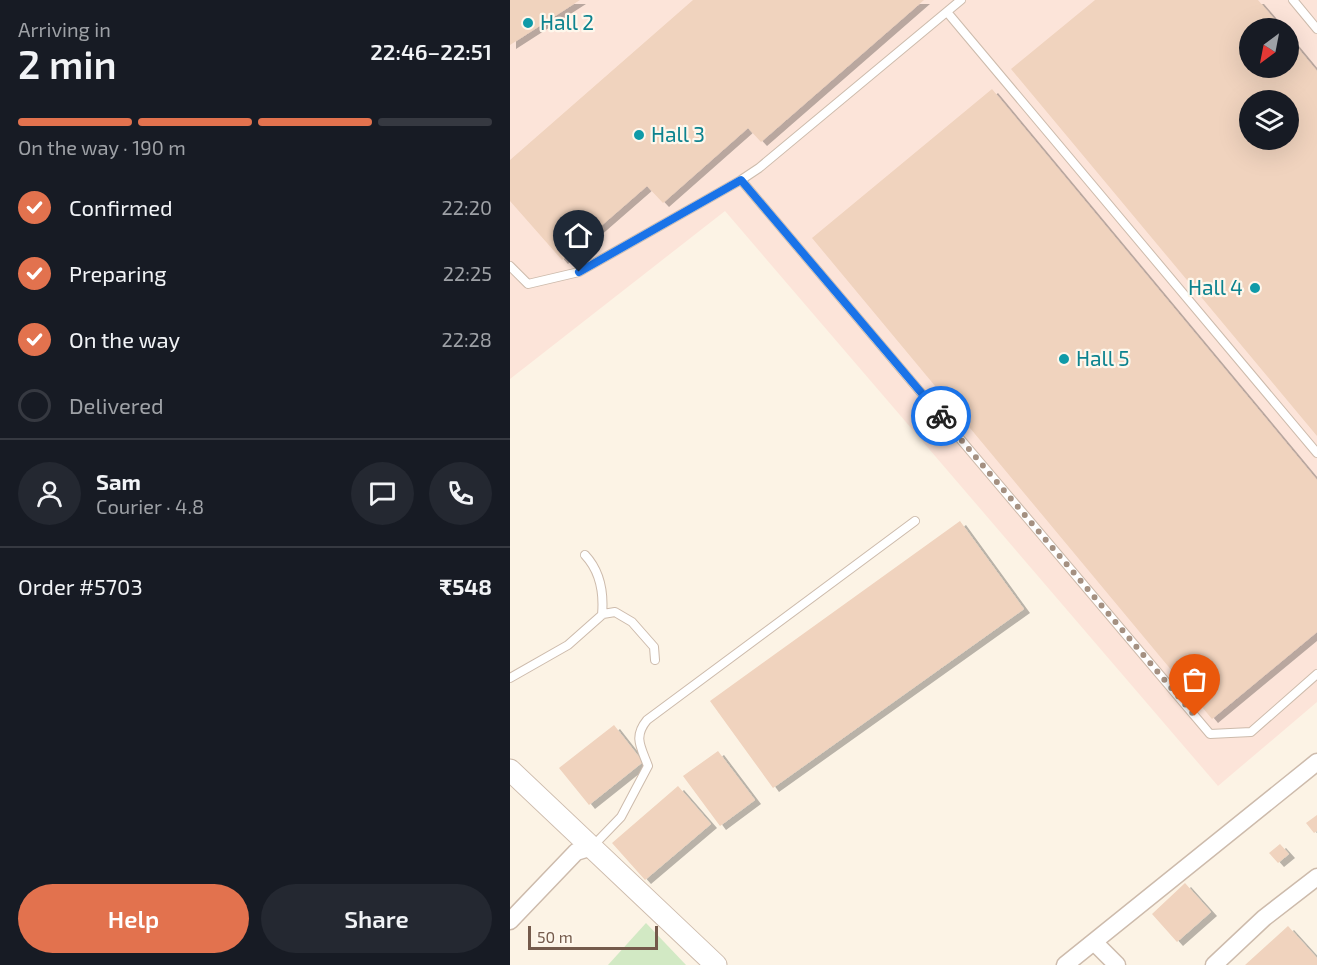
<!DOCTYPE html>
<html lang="en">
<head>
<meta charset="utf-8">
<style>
	:root { --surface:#171b24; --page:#242831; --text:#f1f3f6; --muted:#9ea1a6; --line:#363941; --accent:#e2724e }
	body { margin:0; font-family:"Exo 2",sans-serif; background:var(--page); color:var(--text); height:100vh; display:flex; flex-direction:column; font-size:22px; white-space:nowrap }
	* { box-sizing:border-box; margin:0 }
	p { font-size:20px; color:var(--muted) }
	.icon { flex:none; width:33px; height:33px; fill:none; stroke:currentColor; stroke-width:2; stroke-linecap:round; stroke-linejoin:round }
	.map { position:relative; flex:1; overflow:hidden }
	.panel { display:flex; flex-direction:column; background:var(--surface); width:510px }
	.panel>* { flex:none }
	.needle { width:39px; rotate:212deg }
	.buttons { position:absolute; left:729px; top:18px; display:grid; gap:12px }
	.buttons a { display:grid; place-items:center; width:60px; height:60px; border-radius:50%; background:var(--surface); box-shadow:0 6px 24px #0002; font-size:30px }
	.scale { position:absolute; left:18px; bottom:15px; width:130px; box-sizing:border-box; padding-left:6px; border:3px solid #745a4b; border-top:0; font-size:16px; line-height:21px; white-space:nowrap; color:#745a4b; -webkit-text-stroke:4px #fef7ec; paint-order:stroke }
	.pin { position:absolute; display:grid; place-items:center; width:51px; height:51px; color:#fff; margin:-62px -26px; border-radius:50% 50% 50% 0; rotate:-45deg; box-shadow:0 0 6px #0007 }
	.pin .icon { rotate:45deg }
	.courier { position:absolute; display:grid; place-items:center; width:60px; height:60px; margin:-30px; border:4px solid #1a73e8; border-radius:50%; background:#fff; color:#222; box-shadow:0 2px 8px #0007 }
	.overview em { font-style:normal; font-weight:600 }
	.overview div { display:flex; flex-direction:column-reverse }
	.overview { display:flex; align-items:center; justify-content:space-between; height:102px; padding:0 18px }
	h1 { font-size:39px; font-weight:600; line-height:45px }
	.bar { display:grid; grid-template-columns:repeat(4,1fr); gap:9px 6px; align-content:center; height:72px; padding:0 18px }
	.bar i { height:8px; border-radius:4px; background:var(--line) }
	.bar .on { background:var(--accent) }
	.bar p { grid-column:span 4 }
	.line { display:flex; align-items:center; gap:15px; padding:0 18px; border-top:2px solid var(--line) }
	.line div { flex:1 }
	.round { display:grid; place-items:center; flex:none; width:63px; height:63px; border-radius:32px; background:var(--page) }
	ol { padding:0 18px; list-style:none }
	li { display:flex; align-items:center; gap:18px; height:66px }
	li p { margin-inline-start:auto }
	li .icon { padding:6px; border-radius:50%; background:var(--accent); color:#fff; stroke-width:4 }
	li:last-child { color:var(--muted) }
	li i { width:33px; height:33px; border:3px solid var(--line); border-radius:50% }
	.primary-button { display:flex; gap:12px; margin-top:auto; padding:12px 18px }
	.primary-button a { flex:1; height:69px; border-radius:36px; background:var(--accent); color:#fff; font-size:24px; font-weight:600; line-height:69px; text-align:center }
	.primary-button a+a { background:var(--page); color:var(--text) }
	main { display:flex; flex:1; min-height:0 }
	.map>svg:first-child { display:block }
	.commercial { fill:#fce4d9; fill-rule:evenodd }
	.green { fill:#d2e9c4 }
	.building { fill:#f0d3be; fill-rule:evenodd; filter:url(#shadow) }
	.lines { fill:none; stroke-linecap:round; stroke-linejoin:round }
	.service-casing { stroke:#cdbbac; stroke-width:10 }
	.minor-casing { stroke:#cdbbac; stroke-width:19 }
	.tertiary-casing { stroke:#cdbbac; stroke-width:23 }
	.service { stroke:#fff; stroke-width:8 }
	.minor { stroke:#fff; stroke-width:16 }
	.tertiary { stroke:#fff; stroke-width:21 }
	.done { stroke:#a49081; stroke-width:6; stroke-dasharray:0 10.8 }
	.route { stroke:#1a73e8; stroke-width:8 }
	.culture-dot { fill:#0f9aa8; stroke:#fef7ec; stroke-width:2 }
	.labels { text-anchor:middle; stroke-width:4.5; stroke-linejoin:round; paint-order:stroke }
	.culture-label { font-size:21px; fill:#0d838f; stroke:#fef7ec; text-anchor:start }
</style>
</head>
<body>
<main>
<section class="panel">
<div class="overview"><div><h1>2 min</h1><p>Arriving in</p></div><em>22:46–22:51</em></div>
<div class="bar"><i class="on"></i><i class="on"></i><i class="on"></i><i></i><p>On the way · 190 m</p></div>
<ol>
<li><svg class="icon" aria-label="check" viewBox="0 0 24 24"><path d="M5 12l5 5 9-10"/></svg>Confirmed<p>22:20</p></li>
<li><svg class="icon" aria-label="check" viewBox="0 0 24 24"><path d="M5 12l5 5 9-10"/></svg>Preparing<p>22:25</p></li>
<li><svg class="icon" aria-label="check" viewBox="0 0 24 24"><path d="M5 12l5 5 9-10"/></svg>On the way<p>22:28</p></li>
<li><i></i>Delivered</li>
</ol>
<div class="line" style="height:108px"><a class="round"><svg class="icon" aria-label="person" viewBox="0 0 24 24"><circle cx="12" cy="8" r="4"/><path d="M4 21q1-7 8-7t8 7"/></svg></a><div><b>Sam</b><p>Courier · 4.8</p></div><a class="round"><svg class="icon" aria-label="chat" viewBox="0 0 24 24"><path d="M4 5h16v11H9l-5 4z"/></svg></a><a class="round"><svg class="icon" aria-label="phone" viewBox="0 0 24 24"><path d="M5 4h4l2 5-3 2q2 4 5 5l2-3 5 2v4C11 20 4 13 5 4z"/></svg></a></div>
<div class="line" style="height:78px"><div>Order #5703</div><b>₹548</b></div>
<div class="primary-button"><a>Help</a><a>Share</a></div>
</section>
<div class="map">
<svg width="807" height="965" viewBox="0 0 807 965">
	<defs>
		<filter id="shadow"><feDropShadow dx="6" dy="4" stdDeviation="0" flood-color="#0004"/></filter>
	</defs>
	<rect width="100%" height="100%" fill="#fcf3e5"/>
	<path class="commercial" d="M0,0H807V702L708,786L215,211L0,379ZM740,28H778V68H740ZM740,100H778V140H740Z"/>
	<path class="green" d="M136,923L176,965H98Z"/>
	<path class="building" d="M0,0H70L0,45Z
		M183,0H414L251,142L238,128L153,203L137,186L52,260L0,201V160Z
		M585,0H748L772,28H740V68H778V36L807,71V436L501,69ZM740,100H778V140H740Z
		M482,89L807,480V632L702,719L302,238Z
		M450,521L514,609L263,788L200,701Z
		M104,725L133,762L79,805L49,768Z
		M208,751L245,800L210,826L173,776Z
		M168,786L201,824L135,880L102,843Z
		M807,815V831L804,833L796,823Z
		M770,844L779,854L768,863L759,853Z
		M675,883L701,912L667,942L642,914Z
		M778,926L807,958V965H735Z"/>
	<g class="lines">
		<defs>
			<path id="service" d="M783,0L807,29
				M437,12L807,453
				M231,180L700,734L741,732L807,674
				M0,266L18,284L69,272L231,180L249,168L451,0
				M75,555C90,571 94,593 92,615
				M0,678L58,645L93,614L105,612L122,622L144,647L145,660
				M82,847L111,817L138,766C131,747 123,737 137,720L405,521"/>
			<path id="minor" d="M0,921L66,852L82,847
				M584,942L607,965
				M555,965L807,762
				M704,965L754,918L807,877"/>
			<path id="tertiary" d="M0,770L206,965"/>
		</defs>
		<use href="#service" class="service-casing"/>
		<use href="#minor" class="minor-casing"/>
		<use href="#tertiary" class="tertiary-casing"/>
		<use href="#service" class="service"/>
		<use href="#minor" class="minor"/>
		<use href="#tertiary" class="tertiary"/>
	</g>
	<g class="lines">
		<path class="done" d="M431,416L685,716"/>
		<path class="route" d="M69,272L231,180L431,416"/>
	</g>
	<g class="culture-dot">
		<circle cx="18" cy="23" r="6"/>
		<circle cx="129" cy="135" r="6"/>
		<circle cx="745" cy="288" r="6"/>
		<circle cx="554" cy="359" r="6"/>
	</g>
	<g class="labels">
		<g class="culture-label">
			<text x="30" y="30">Hall 2</text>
			<text x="141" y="142">Hall 3</text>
			<text x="733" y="295" text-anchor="end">Hall 4</text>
			<text x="566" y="366">Hall 5</text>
		</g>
	</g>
</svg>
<div class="buttons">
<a><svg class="needle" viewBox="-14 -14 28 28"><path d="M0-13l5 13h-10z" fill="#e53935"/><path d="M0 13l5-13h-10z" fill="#9ea1a6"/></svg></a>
<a><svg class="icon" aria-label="layers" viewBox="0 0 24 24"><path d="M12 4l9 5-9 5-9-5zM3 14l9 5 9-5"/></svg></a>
</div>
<div class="scale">50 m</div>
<div class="pin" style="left:685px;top:716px;background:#ea580c"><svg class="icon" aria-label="bag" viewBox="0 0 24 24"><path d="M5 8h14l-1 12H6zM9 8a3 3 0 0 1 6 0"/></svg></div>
<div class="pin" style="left:69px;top:272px;background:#1f2937"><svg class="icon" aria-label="home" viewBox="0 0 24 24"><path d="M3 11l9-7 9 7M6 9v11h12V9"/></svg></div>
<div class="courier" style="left:431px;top:416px"><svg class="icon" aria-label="bike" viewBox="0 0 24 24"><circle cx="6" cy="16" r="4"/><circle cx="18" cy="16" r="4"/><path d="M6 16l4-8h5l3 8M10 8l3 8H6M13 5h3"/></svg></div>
</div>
</main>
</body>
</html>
